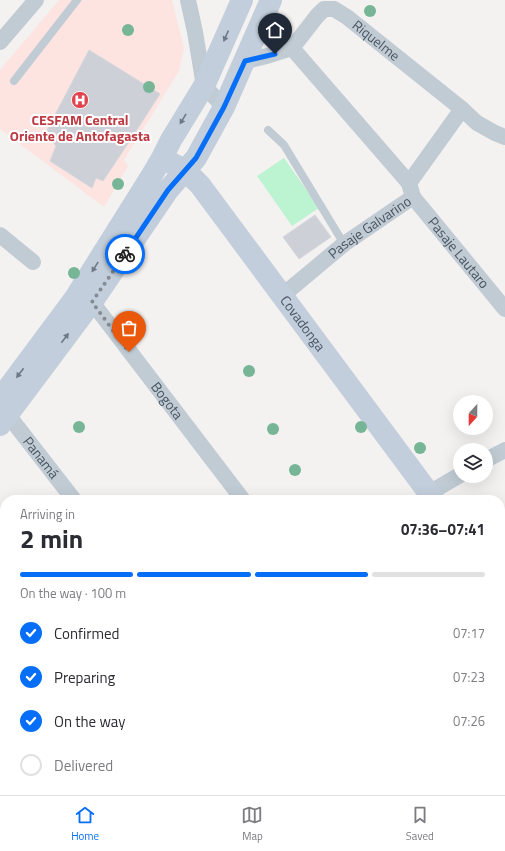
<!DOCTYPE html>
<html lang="en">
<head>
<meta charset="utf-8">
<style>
	:root { --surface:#fff; --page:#f7f7f7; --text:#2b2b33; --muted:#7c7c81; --line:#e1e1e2; --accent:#076ef8 }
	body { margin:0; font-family:"Titillium Web",sans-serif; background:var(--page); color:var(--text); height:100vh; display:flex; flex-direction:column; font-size:15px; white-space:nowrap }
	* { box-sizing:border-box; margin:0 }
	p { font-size:13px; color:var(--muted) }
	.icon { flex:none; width:22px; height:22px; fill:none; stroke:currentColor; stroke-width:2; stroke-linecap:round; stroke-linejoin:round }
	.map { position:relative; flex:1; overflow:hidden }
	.sheet { position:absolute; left:0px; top:495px; width:505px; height:300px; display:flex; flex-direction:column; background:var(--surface); border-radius:16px 16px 0 0; box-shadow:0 4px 16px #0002 }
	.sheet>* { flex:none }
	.needle { width:26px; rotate:201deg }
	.buttons { position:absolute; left:453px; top:395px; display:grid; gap:8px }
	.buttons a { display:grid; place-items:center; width:40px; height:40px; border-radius:50%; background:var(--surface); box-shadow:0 4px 16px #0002; font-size:20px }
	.pin { position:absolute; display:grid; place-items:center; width:34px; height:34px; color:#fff; margin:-41px -17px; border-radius:50% 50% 50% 0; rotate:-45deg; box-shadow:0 0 4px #0007 }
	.pin .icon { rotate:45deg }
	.courier { position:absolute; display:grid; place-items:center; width:40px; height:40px; margin:-20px; border:3px solid #076ef8; border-radius:50%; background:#fff; color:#222; box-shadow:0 1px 5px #0007 }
	.overview em { font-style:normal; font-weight:700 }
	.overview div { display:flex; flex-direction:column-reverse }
	.overview { display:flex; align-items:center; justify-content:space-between; height:68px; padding:0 20px }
	h1 { font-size:26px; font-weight:700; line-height:30px }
	.bar { display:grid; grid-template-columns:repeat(4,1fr); gap:6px 4px; align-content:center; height:48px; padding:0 20px }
	.bar i { height:5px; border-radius:3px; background:var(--line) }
	.bar .on { background:var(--accent) }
	.bar p { grid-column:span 4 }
	ol { padding:0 20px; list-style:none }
	li { display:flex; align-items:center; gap:12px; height:44px }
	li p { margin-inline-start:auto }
	li .icon { padding:4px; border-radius:50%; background:var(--accent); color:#fff; stroke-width:4 }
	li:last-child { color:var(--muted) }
	li i { width:22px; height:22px; border:2px solid var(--line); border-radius:50% }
	.dock { display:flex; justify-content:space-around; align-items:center; height:56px; border-top:1px solid var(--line); background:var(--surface); font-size:11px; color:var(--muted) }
	.dock a { display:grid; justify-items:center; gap:2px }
	.dock .on { color:var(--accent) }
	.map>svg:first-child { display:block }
	.medical { fill:#fee4e1 }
	.green { fill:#bcf4d2 }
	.building { fill:#cdd0d6; stroke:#d4d7dd }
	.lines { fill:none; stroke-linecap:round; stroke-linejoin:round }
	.lane { stroke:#c1cbd4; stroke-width:8 }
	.street { stroke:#c1cbd4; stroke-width:16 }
	.secondary { stroke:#c2cedb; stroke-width:22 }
	.tree { fill:#76b696 }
	.oneway { fill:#6c7986 }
	.done { stroke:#848b93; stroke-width:4; stroke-dasharray:0 7.2 }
	.route { stroke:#076ef8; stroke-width:5 }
	.labels { text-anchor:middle; stroke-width:4; stroke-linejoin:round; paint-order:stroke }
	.street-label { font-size:14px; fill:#475461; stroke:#fff }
	.health-label { font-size:14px; font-weight:bold; fill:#be3a42; stroke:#fff }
</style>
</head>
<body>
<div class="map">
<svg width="505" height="795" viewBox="0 0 505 795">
	<rect width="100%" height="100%" fill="#f4f1f1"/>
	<path class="medical" d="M59,0H172L184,48L179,71L124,160L128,166L104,207L0,129V70Z"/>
	<path class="green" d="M284,158L319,208L292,226L257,176Z"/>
	<path class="building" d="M89,50L160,94L125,148L103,181L96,178L92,188L50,161L56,146L46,132Z
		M315,215L331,237L299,259L283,237Z"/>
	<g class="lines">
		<path class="lane" d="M14,81L77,0
			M268,130L284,145L344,244"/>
		<g class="street">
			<path d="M188,0L195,32L204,86L224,107"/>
			<path d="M0,42L36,0"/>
			<path d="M292,48L409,183"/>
			<path id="s1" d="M245,61L267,56L292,48L317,16L324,9H334L347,17L462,109L477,123L495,133L505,137"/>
			<path id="s2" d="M413,197L505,309"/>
			<path d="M0,235L33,262"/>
			<path id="s3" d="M283,295L344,244L413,197L409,183L462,109"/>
			<path id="s4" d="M92,302L243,500"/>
			<path id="s5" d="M8,415L74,500"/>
			<path d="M486,460L505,450"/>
			<path d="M429,493L460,475"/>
			<path d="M0,628L5,634"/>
			<path d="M0,776L5,781"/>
			<path d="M15,790L20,795"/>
			<path d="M366,790L368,795"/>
			<path d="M102,795L108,790"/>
		</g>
		<g class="secondary">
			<path id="s6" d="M173,164L186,171L200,185L434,500"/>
			<path d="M0,399L75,298L152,175L162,158L171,140L204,86L242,0"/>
			<path d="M0,425L92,302L168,190L196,158L224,107L271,0"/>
			<path d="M500,598L505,606"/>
		</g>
	</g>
	<g class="tree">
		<circle cx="370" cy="11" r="6"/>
		<circle cx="128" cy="30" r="6"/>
		<circle cx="149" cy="87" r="6"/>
		<circle cx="118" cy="184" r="6"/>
		<circle cx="74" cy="273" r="6"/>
		<circle cx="249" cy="371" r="6"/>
		<circle cx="79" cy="427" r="6"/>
		<circle cx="361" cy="427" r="6"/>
		<circle cx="273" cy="429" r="6"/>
		<circle cx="420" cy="448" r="6"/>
		<circle cx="295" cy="470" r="6"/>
	</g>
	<defs><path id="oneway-solid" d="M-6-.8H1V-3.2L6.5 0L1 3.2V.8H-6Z"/></defs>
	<g class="oneway">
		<use href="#oneway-solid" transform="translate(226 36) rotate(114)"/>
		<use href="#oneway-solid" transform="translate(183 119) rotate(121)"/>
		<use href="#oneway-solid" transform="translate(95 267) rotate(122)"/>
		<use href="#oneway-solid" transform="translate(65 338) rotate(-53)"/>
		<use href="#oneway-solid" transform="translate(20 373) rotate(127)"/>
	</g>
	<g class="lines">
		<path class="done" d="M125,254L92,302L129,352"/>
		<path class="route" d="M125,254L168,190L196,158L224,107L245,61L275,54"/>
	</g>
	<defs>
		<symbol id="hospital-disc" viewBox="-11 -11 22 22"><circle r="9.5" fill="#e0444e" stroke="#fff"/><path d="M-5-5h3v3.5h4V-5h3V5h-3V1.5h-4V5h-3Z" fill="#fff"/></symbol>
	</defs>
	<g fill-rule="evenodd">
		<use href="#hospital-disc" x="70" y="90" width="20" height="20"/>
	</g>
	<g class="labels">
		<g class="street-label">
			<text dy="5" stroke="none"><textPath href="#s1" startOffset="162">Riquelme</textPath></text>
			<text dy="5" stroke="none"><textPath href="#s3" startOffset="110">Pasaje Galvarino</textPath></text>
			<text dy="5" stroke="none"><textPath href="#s2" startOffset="72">Pasaje Lautaro</textPath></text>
			<text dy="5" stroke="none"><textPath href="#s6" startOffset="207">Covadonga</textPath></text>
			<text dy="5" stroke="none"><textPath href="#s4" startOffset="124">Bogota</textPath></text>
			<text dy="5" stroke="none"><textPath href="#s5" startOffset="54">Panamá</textPath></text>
		</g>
		<g class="health-label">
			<text x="80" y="125">CESFAM Central<tspan x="80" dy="16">Oriente de Antofagasta</tspan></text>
		</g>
	</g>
</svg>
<div class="buttons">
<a><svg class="needle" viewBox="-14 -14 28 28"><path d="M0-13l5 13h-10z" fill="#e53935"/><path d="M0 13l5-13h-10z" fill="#7c7c81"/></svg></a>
<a><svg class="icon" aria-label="layers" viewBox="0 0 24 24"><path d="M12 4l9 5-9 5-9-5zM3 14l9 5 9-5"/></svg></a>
</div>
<div class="pin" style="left:129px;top:352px;background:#ea580c"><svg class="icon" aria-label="bag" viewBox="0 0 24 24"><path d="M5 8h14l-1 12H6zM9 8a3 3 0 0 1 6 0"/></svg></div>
<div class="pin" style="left:275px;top:54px;background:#1f2937"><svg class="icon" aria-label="home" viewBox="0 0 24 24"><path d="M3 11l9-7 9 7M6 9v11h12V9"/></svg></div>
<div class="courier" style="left:125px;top:254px"><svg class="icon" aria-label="bike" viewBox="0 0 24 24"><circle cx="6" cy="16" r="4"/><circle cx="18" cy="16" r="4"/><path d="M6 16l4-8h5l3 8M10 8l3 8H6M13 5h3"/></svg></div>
<section class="sheet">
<div class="overview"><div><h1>2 min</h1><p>Arriving in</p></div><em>07:36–07:41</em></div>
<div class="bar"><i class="on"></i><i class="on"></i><i class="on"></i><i></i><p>On the way · 100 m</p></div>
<ol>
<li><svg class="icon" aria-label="check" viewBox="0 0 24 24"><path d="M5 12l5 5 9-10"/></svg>Confirmed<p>07:17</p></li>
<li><svg class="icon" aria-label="check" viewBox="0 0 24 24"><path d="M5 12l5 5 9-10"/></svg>Preparing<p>07:23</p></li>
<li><svg class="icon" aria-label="check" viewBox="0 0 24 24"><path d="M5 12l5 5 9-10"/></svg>On the way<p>07:26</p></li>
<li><i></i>Delivered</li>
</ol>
</section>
</div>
<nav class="dock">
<a class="on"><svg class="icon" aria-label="home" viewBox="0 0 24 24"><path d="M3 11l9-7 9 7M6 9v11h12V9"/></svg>Home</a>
<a><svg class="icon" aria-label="map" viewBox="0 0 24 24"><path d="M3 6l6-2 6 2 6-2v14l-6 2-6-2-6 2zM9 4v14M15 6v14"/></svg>Map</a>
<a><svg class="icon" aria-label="saved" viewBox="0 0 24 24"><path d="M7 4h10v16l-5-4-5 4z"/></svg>Saved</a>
</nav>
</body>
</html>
